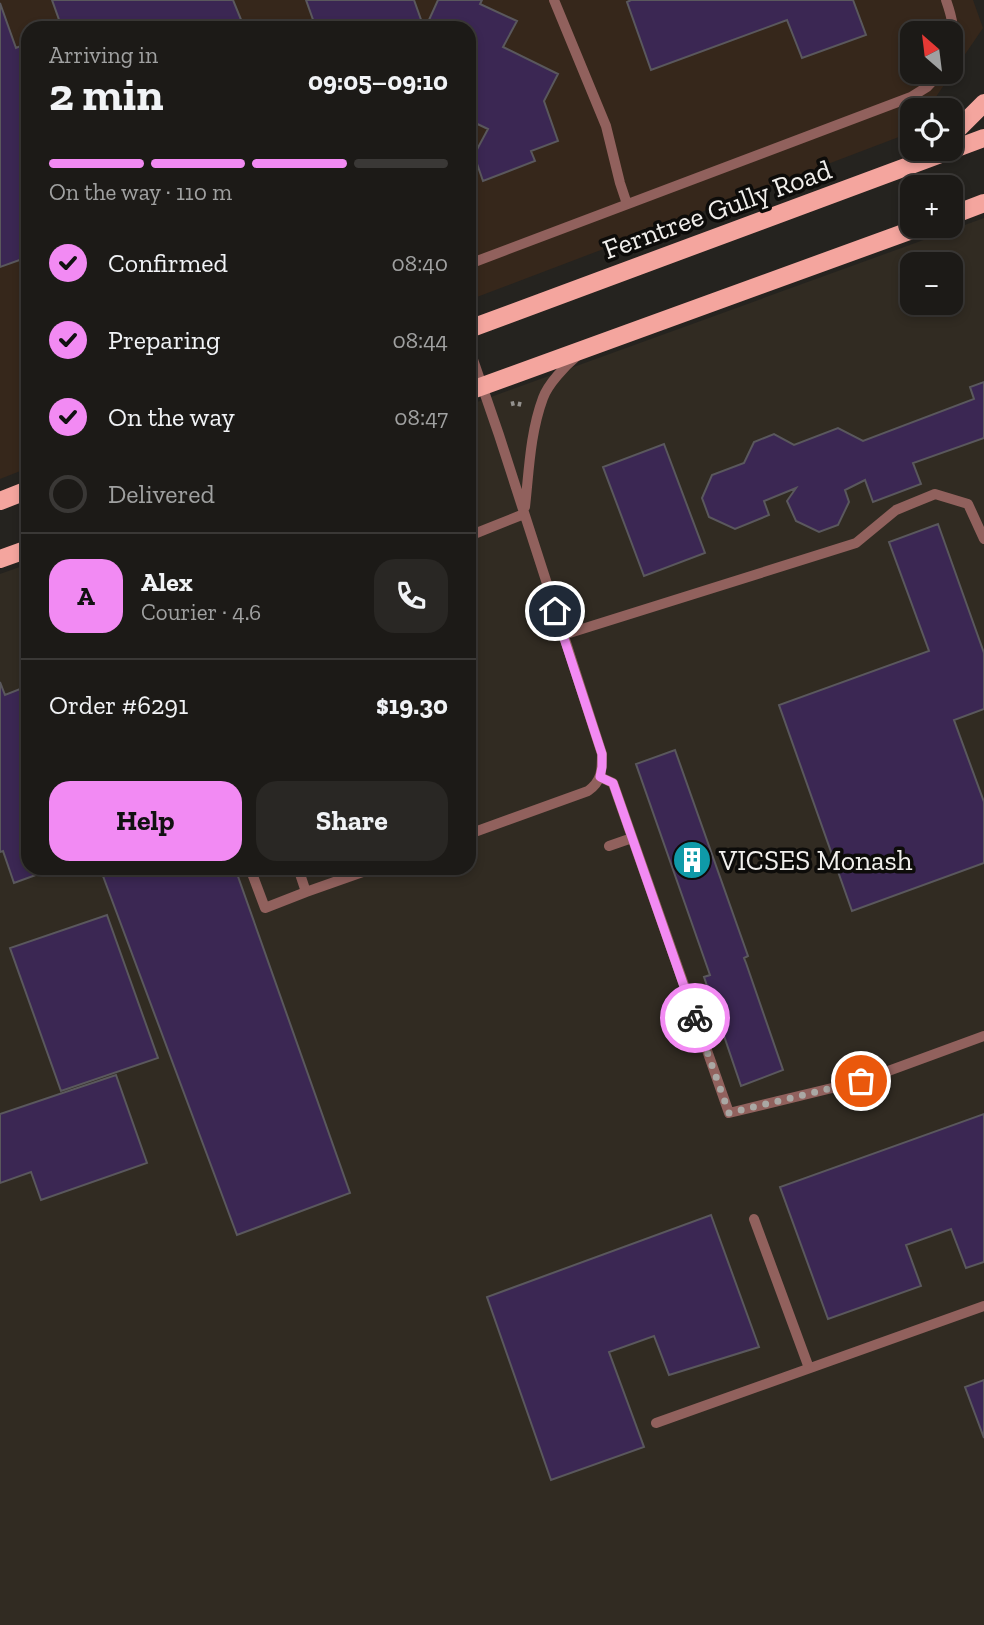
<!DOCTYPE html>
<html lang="en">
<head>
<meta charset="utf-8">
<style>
	:root { --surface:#1c1a17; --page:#292724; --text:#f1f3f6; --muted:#a0a1a1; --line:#3a3836; --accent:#f28af3 }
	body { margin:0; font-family:"Zilla Slab",serif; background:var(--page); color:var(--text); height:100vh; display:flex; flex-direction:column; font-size:26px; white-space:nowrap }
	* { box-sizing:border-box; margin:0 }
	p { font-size:23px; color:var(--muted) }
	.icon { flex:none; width:38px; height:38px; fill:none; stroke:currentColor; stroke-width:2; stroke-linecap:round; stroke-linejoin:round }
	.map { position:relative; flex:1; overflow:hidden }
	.details { position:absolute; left:21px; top:21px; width:455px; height:854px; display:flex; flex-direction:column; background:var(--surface); border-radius:21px; box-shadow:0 4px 10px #0003,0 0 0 2px var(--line) }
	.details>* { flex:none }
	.needle { width:46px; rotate:332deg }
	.fabs { position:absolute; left:900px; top:21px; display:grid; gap:14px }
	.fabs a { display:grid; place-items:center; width:63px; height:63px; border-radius:14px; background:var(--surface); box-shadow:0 4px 10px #0003,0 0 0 2px var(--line); font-size:35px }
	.pin { position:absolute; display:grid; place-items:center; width:60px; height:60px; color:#fff; margin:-30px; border:4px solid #fff; border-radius:50%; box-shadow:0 2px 7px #0007 }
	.courier { position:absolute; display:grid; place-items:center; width:70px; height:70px; margin:-35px; border:5px solid #f28af3; border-radius:50%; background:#fff; color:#222; box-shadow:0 2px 9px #0007 }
	.head em { font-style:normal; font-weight:700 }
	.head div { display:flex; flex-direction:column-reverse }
	.head { display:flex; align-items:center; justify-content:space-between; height:119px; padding:0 28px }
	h1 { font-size:46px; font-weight:700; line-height:52px }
	.bar { display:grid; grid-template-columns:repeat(4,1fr); gap:10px 7px; align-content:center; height:84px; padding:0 28px }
	.bar i { height:9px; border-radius:5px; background:var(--line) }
	.bar .current { background:var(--accent) }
	.bar p { grid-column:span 4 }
	.line { display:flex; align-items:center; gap:18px; padding:0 28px; border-top:2px solid var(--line) }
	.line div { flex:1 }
	.round { display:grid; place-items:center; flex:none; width:74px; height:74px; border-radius:21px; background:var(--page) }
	ol { padding:0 28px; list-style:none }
	li { display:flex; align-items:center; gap:21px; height:77px }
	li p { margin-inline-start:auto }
	li .icon { padding:7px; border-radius:50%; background:var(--accent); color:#111; stroke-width:4 }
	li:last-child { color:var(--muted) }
	li i { width:38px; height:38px; border:4px solid var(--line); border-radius:50% }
	.cta { display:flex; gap:14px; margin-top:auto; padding:14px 28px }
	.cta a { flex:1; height:80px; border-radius:21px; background:var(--accent); color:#111; font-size:28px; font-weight:700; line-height:80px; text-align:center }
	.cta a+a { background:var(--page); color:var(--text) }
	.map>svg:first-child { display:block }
	.commercial { fill:#36271b; fill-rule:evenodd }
	.built { fill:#312b22; fill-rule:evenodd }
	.building { fill:#3b2753; stroke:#5a585d; stroke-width:2 }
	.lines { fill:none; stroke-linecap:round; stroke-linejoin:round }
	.path { stroke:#94928f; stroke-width:4.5; stroke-dasharray:3.5 3.5; stroke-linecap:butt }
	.service { stroke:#91615d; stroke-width:10 }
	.primary { stroke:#f4a59e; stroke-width:18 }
	.done { stroke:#aaa8a4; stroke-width:7; stroke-dasharray:0 12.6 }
	.route { stroke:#f28af3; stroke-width:9 }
	.labels { text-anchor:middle; stroke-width:7; stroke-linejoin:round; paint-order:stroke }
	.street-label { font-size:28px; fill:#f1efec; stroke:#0d0c0a }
	.poi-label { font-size:28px; fill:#f1efec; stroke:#0d0c0a; text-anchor:start }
</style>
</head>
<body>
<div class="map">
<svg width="984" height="1625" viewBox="0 0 984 1625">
	<rect width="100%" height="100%" fill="#25231f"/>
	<path class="commercial" d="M0,0H973L983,28L927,110H912V132L469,300V28H28V468L0,479ZM912,33H950V72H912Z"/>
	<path class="built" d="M984,218V1625H0V574L28,564V868H469V405ZM912,264H950V303H912Z"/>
	<path class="building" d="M52,0H233L242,22L227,28H62Z
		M306,0H414L424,28H316Z
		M438,0H482L480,4L517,21L503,47L558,74L544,101L558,141L531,151L535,161L483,181L474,155L488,129L469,120V97L473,88L469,86V28H438L428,22Z
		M631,0H853L866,35L802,58L787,20L651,70L627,2Z
		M0,3L16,48L28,43V257L0,267Z
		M984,382V438L913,463L921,484L873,502L865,480L845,490L849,502L838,525L819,532L796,521L787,501L796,488L764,501L769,515L735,529L709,517L702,498L712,475L744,463L754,442L774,434L794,445L838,428L863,441L974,399L970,387Z
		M664,444L705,553L644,576L603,467Z
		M938,524L984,653V709L954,720L984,802V863L852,911L779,705L929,651L889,542Z
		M0,682L5,695L25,687L28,695V868H55L14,883L3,851L0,852Z
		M675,750L748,956L744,958L746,963L783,1070L741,1086L704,977L710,975L636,764Z
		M100,868H235L350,1193L237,1235Z
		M107,915L158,1058L61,1091L10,948Z
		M116,1075L147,1163L41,1200L31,1172L0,1183V1114Z
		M984,1114V1262L966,1268L951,1229L906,1245L921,1286L828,1319L780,1187Z
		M711,1215L759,1347L669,1375L654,1336L609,1352L644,1447L551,1480L487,1297Z
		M984,1380V1438L965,1387Z"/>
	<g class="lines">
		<path class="path" d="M511,404L515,403L523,405"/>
		<path class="service" d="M554,0L606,126L620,183L627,204
			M946,0C952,17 956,32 950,50
			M469,264L911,97L927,87L941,72
			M469,348L499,435L602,754C602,770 602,781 588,791L469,834
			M525,507C529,471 530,433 543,398C548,384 565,366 577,356
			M469,536L524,514
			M563,635L856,543L896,510L935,494L968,504L984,539
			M600,777L613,783L729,1113L861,1081L984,1036
			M609,846L632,838
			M250,868L265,908L306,892
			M298,868L306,892L374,868
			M754,1219L809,1368
			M656,1423L984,1306"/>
		<path class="primary" d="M950,137L984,103
			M950,216L984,203
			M469,329L984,138
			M469,391L923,226
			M0,501L28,490
			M0,559L28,549"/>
	</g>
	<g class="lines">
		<path class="done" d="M695,1018L729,1113L861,1081"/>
		<path class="route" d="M555,611L602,754V767L600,777L613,783L695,1018"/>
	</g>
	<defs>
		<symbol id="building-disc" viewBox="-11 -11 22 22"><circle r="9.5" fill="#0f9aa8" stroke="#0d0c0a"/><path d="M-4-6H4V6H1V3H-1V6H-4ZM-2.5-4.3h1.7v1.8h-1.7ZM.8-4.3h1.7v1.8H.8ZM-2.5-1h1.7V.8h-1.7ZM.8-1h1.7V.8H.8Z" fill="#fff"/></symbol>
	</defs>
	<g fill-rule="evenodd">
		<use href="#building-disc" x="670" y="838" width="44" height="44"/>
	</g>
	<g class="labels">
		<g class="street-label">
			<text transform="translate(717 209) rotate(-20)" y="10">Ferntree Gully Road</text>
		</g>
		<g class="poi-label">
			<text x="719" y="870">VICSES Monash</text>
		</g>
	</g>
</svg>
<div class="fabs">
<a><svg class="needle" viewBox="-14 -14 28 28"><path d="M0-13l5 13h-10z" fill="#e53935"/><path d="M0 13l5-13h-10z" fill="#a0a1a1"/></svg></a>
<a><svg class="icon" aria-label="locate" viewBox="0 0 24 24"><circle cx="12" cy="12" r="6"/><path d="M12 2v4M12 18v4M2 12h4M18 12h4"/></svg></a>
<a>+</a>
<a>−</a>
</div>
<div class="pin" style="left:861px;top:1081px;background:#ea580c"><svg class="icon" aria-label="bag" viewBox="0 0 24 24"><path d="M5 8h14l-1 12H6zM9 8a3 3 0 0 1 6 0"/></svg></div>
<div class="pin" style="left:555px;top:611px;background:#1f2937"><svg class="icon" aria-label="home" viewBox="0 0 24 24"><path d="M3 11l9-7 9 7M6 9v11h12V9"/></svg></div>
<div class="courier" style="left:695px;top:1018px"><svg class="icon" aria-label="bike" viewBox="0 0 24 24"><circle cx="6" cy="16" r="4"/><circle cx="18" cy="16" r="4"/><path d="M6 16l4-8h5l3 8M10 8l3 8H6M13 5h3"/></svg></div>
<section class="details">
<div class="head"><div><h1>2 min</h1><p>Arriving in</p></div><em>09:05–09:10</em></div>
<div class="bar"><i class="current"></i><i class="current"></i><i class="current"></i><i></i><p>On the way · 110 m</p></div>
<ol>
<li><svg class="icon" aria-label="check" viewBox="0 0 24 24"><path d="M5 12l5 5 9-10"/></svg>Confirmed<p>08:40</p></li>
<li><svg class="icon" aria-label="check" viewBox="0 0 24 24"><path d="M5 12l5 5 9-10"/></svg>Preparing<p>08:44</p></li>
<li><svg class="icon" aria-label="check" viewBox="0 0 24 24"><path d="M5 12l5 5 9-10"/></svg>On the way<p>08:47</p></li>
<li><i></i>Delivered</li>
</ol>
<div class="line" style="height:126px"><b class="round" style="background:var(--accent);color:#111">A</b><div><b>Alex</b><p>Courier · 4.6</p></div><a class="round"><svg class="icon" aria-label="phone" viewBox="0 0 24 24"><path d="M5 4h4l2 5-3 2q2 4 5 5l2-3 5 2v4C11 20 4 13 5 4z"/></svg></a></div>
<div class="line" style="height:91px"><div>Order #6291</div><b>$19.30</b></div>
<div class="cta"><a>Help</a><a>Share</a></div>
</section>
</div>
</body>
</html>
